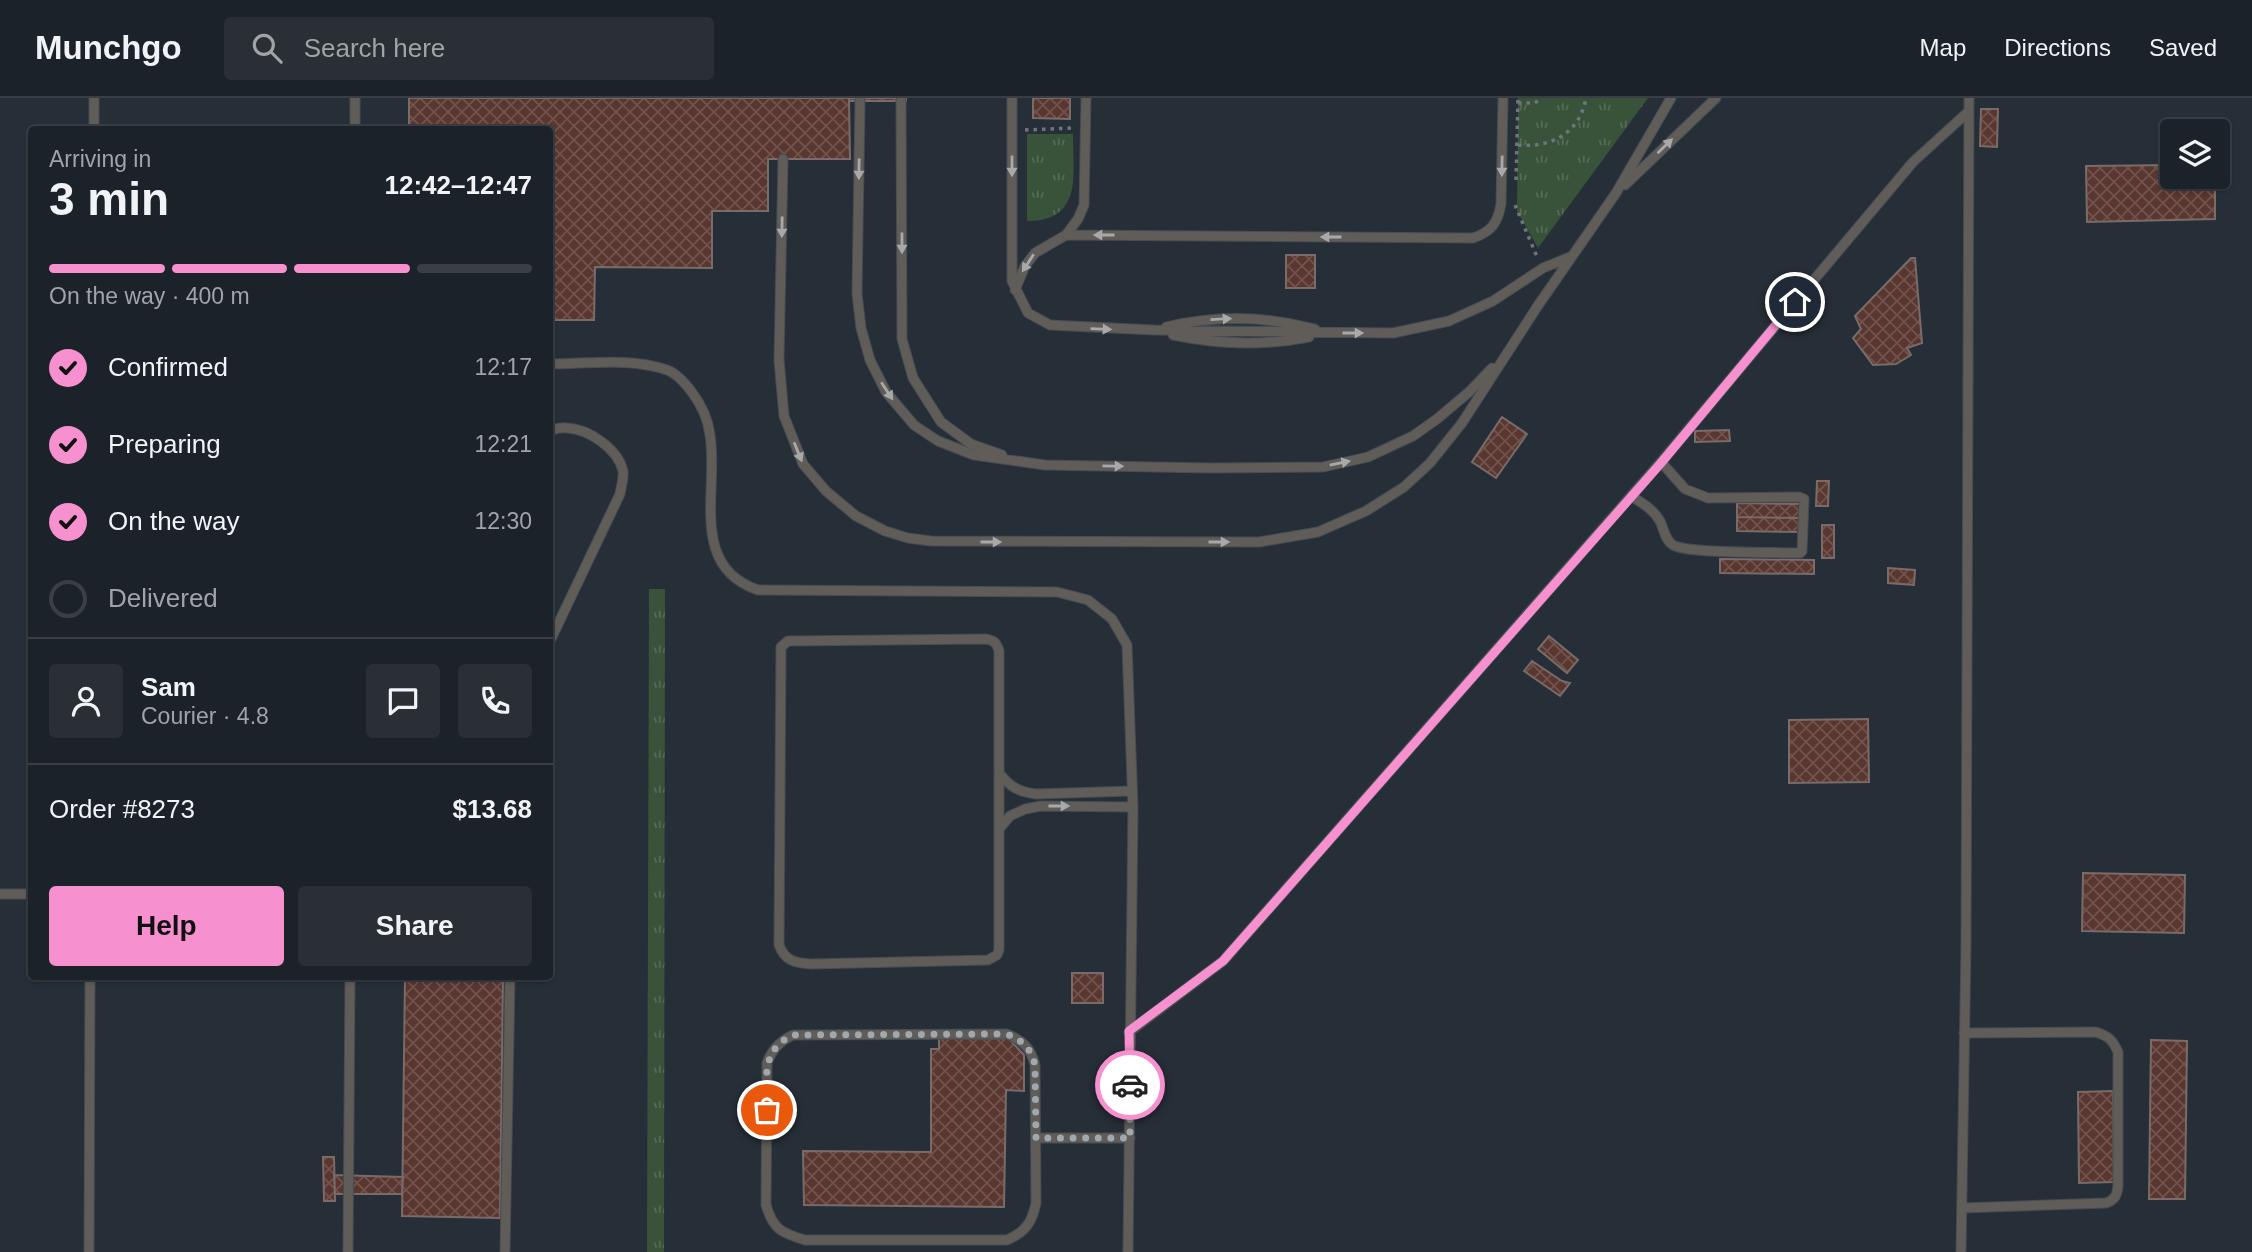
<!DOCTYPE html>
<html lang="en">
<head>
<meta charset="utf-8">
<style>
	:root { --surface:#1c2229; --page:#292f35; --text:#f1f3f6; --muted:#a0a4a8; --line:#3a3f46; --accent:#f690cf }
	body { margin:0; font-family:Helvetica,sans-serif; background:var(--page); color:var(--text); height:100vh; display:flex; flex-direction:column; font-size:26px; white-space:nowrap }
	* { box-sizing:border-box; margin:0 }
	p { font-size:23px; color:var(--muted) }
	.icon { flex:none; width:38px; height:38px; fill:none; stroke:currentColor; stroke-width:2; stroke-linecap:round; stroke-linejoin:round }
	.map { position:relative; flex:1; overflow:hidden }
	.details { position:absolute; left:28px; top:28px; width:525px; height:854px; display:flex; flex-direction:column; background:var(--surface); border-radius:7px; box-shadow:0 2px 5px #0004,0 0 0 2px var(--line) }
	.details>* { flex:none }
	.controls { position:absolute; left:2160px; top:21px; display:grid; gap:14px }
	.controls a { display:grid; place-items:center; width:70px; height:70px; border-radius:7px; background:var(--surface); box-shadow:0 2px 5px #0004,0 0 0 2px var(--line); font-size:35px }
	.pin { position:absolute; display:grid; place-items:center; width:60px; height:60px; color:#fff; margin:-30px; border:4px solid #fff; border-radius:50%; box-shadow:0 2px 7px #0007 }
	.courier { position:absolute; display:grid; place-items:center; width:70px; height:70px; margin:-35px; border:5px solid #f690cf; border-radius:50%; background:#fff; color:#222; box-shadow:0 2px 9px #0007 }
	.overview em { font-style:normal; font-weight:600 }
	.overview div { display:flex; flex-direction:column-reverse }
	.overview { display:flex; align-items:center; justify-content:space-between; height:119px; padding:0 21px }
	h1 { font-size:46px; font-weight:600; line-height:52px }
	.bar { display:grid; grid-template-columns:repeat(4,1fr); gap:10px 7px; align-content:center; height:84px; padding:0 21px }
	.bar i { height:9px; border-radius:5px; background:var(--line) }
	.bar .active { background:var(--accent) }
	.bar p { grid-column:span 4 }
	.line { display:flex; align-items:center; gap:18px; padding:0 21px; border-top:2px solid var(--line) }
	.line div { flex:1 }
	.round { display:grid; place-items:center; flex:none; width:74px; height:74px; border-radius:7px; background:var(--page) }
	ol { padding:0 21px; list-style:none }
	li { display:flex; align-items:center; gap:21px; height:77px }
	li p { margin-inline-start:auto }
	li .icon { padding:7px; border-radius:50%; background:var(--accent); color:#111; stroke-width:4 }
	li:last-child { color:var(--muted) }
	li i { width:38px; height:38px; border:4px solid var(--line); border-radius:50% }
	.cta { display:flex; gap:14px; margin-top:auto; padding:14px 21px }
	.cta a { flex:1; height:80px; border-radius:7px; background:var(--accent); color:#111; font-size:28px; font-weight:600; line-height:80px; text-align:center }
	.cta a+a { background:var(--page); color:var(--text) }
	header { display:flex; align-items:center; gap:42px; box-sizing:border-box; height:98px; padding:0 35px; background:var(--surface); border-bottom:2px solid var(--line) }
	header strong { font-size:33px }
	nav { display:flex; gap:38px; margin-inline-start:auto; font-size:24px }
	.search { width:490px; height:63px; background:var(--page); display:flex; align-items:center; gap:18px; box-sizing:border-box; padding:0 24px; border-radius:7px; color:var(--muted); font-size:26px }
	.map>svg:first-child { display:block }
	.grass { fill:url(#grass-tufts) }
	.building { fill:url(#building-cross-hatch); stroke:#7a6b68; stroke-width:2 }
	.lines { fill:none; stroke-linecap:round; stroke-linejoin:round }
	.service-casing { stroke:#444c54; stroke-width:11 }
	.path { stroke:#6e757d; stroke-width:3.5; stroke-dasharray:3.5 5; stroke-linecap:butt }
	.service { stroke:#605c58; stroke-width:9 }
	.oneway { fill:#a8a9aa }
	.done { stroke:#a0a7ad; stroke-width:7; stroke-dasharray:0 12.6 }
	.route { stroke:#f690cf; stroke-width:9 }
</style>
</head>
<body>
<header>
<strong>Munchgo</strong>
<div class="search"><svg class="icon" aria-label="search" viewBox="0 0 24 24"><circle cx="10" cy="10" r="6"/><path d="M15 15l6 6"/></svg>Search here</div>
<nav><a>Map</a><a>Directions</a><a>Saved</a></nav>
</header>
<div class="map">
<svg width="2252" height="1154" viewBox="0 0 2252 1154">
	<defs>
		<pattern id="grass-tufts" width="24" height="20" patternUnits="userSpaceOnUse" patternTransform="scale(1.75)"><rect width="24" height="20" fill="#39523a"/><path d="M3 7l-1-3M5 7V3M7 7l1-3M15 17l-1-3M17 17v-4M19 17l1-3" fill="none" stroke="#556b57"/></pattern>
		<pattern id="building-cross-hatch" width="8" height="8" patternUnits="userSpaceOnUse" patternTransform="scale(1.75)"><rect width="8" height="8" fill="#59362f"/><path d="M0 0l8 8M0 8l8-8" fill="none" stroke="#71534d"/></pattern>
	</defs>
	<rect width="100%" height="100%" fill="#262e37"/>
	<path class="grass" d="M1518,0H1648L1538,150L1517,113Z
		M1027,36H1073C1073,77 1083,123 1027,123Z
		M649,491H665L664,1154H647Z"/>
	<path class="building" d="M409,0H849L850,61H768V113H712V170L595,169L594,222H550V32H409Z
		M849,0H906V3H850Z
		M1033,0H1070V21L1033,20Z
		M1981,11H1998L1997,49L1980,48Z
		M2172,67V79H2215V121L2087,124L2086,68Z
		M1286,157H1315V190H1286Z
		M1911,160H1915L1922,245L1907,250L1911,257L1896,266L1873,267L1853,240L1861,231L1855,218Z
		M1502,319L1527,336L1496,380L1472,364Z
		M1729,332L1730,343L1695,344V333Z
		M1817,383H1829L1828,408H1816Z
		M1737,405L1802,406L1801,420L1737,419Z
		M1737,419L1801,420L1802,434L1737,433Z
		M1822,427H1834V460H1822Z
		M1720,461L1814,462V476L1720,475Z
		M1888,470L1915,472L1914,487L1888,485Z
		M1549,538L1578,562L1567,575L1538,551Z
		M1532,563L1562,583L1570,585L1560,598L1524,573Z
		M1868,621L1869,684L1789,685V622Z
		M2083,775L2185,777L2184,835L2082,833Z
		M1072,875H1103V905H1072Z
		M405,878H503L500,1120L402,1118Z
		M939,940L1009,941L1024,957V993L1006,992L1004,1109L804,1107L803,1053L931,1054V951H939Z
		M2151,942L2187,943L2185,1101H2149Z
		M2113,993L2114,1084L2079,1085L2078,994Z
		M323,1059H334L335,1103H324Z
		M334,1077L403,1079L402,1096H335Z"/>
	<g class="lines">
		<defs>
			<path id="service" d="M1012,0V183L1028,215L1050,227L1154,232L1393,235L1449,223L1493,203L1543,170L1570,159
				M860,3L857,196L861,230L870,262L886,294L914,327L938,343L974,357L1045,367L1210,370L1323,369L1368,359L1413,338L1437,321L1469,294L1492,270
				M901,3L902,241L913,280L941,324L971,346L1002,357
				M94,32V0
				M355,32V0
				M783,61L779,262L784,318L803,366L826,393L856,418L885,433L908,440L931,443L1259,444L1318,434L1366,413L1404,389L1430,365L1462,325L1537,209L1616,95L1671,0
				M1625,87L1716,0
				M1066,137L1473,140C1491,134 1498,125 1501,106L1503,0
				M1015,192L1025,168L1035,155L1066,137L1078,121L1084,107L1086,0
				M1166,229C1216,217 1266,218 1315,231
				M1173,237C1217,246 1264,248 1309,239
				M550,266C587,266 631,259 667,272C676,275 686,286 691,293C701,306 708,320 710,337C719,392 688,468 758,492L1057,494L1088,502L1112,521L1127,547L1133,709L1128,1154
				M550,332C555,331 561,329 567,330C589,331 618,351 623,373C624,380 621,389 620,396L550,543
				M1631,398C1642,405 1653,411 1660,423C1664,431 1665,442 1673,447C1687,456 1777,454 1800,455L1802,453L1804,401L1799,399L1708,400L1685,391L1661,364
				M985,541C994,542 997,545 999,553V852L997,857L988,862L811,866C795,865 785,863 779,847L781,549L788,543Z
				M999,675C1010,689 1019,694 1036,696L1132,693
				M999,731L1010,718L1025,711L1041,708L1133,709
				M0,796H32
				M1129,934L1223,863L1661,364L1913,64L1969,13
				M1007,936C1023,943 1031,950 1035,967L1036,1105C1032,1125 1025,1134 1007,1142H805C781,1135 773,1131 766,1107L767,965C772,951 780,943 793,937Z
				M1036,1040H1130
				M1962,1110L2106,1105C2115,1102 2117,1097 2118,1088V954C2113,942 2108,938 2096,934L1964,935
				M89,1154L90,878
				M348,1154L350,878
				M505,1154L510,878
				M1961,1154L1966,846L1969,0"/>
		</defs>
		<use href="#service" class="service-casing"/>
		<path class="path" d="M1518,5H1535L1541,0
			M1025,32L1073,30
			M1518,47C1551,50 1580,35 1586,0
			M1516,82L1518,0
			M1515,107L1538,161"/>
		<use href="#service" class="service"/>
	</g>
	<defs><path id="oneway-solid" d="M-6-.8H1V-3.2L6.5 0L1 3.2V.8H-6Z" transform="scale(1.75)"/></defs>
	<g class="oneway">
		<use href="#oneway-solid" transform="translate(1665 48) rotate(-44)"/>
		<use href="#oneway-solid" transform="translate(1012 68) rotate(90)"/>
		<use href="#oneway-solid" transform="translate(1502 68) rotate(91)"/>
		<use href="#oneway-solid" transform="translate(859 71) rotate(91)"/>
		<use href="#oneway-solid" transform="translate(782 129) rotate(91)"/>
		<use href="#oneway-solid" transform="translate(1104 137) rotate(-180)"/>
		<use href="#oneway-solid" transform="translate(1331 139) rotate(-180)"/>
		<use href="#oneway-solid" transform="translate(902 145) rotate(90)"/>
		<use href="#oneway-solid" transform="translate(1028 165) rotate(123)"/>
		<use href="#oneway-solid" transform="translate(1221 221) rotate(-3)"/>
		<use href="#oneway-solid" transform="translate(1101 231) rotate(2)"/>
		<use href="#oneway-solid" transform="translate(1353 235)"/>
		<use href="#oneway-solid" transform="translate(887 293) rotate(57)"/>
		<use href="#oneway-solid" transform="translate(798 354) rotate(68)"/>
		<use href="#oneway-solid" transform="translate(1340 365) rotate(-12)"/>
		<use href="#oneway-solid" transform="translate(1113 368) rotate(1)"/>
		<use href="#oneway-solid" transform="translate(991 444)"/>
		<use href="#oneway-solid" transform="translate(1219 444)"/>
		<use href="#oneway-solid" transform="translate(1059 708)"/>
	</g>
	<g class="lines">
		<path class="done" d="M767,1012C767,981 760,952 793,937L1007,936C1023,943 1031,950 1035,967L1036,1040H1130V987"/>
		<path class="route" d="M1130,987L1129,933L1223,863L1661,365L1795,204"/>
	</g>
</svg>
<div class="controls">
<a><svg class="icon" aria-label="layers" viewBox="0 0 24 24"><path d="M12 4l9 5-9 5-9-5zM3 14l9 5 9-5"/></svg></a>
</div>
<div class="pin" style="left:767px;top:1012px;background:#ea580c"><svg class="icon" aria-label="bag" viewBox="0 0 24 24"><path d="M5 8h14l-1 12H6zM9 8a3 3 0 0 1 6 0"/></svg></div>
<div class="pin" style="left:1795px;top:204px;background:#1f2937"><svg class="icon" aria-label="home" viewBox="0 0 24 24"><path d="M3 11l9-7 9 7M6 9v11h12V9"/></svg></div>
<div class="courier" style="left:1130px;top:987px"><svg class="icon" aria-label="car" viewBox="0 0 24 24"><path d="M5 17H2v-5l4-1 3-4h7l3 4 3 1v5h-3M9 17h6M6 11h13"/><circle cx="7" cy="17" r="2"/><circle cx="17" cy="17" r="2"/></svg></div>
<section class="details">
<div class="overview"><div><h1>3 min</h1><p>Arriving in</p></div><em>12:42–12:47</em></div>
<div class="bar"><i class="active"></i><i class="active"></i><i class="active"></i><i></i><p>On the way · 400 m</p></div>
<ol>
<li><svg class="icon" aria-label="check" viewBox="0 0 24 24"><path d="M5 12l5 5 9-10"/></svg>Confirmed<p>12:17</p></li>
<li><svg class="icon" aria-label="check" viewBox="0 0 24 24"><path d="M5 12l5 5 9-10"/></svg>Preparing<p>12:21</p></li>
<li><svg class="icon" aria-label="check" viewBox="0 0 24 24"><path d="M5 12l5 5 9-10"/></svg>On the way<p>12:30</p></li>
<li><i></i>Delivered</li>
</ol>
<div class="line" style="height:126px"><a class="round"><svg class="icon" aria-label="person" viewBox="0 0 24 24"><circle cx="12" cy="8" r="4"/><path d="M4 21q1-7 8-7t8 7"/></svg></a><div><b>Sam</b><p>Courier · 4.8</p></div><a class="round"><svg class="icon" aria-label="chat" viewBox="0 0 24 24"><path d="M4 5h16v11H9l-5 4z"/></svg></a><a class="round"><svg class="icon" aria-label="phone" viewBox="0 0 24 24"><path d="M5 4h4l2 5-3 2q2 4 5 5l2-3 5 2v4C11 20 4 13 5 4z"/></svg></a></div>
<div class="line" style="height:91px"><div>Order #8273</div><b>$13.68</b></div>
<div class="cta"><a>Help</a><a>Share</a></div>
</section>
</div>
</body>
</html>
